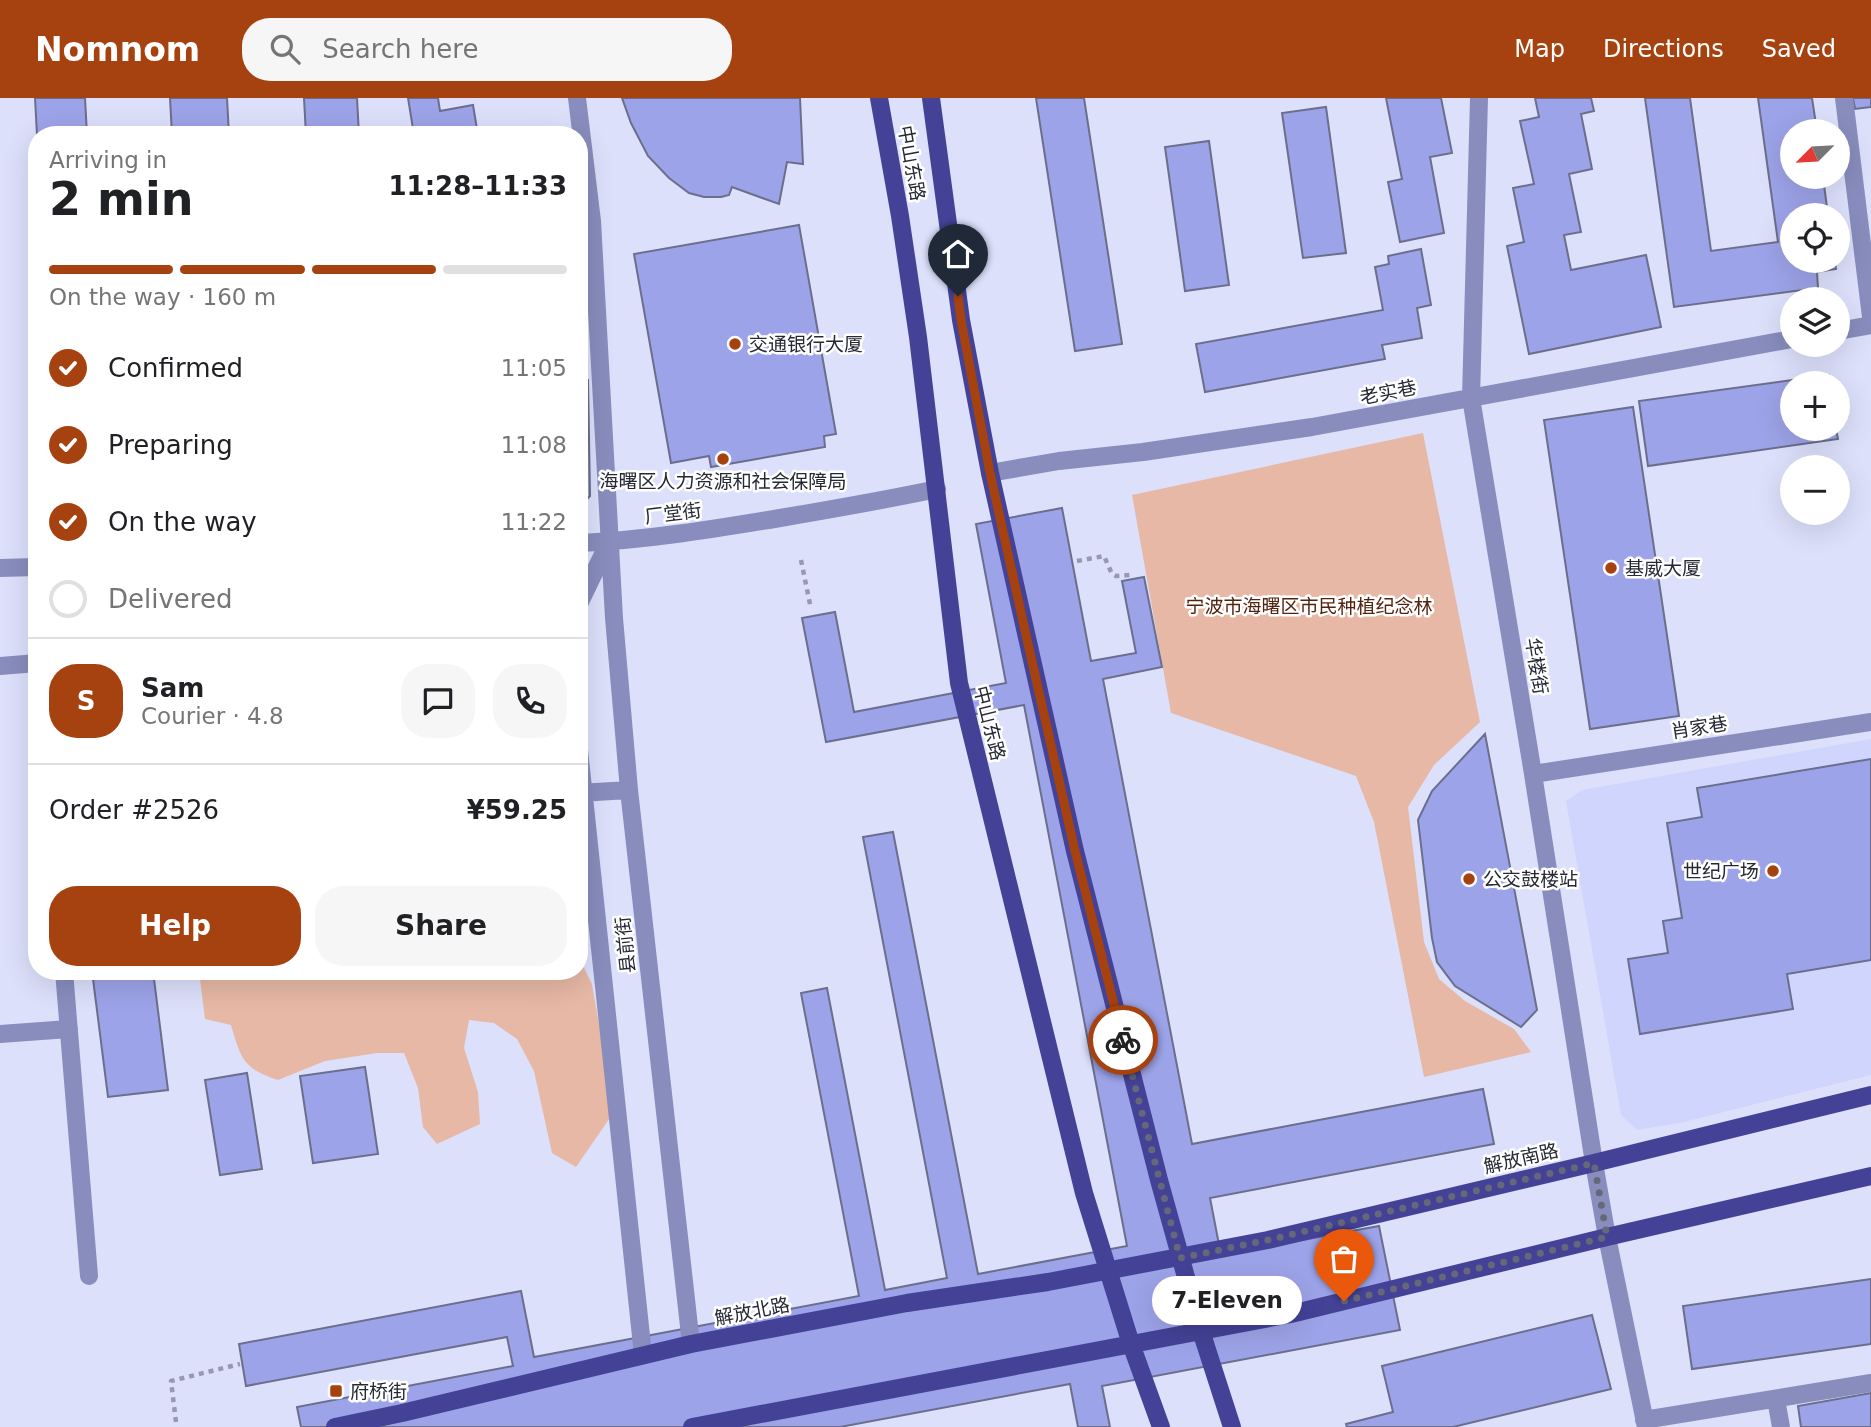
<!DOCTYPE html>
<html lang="en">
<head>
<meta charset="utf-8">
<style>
	:root { --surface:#fff; --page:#f6f6f6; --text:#202124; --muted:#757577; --line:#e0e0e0; --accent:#a6420f }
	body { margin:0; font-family:"DejaVu Sans","Noto Sans SC",sans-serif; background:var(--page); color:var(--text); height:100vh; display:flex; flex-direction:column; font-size:26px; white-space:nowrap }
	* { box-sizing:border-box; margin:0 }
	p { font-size:23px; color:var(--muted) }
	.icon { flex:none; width:38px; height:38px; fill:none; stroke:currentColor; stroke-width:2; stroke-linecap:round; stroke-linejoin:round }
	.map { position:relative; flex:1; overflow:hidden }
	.sheet { position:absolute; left:28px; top:28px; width:560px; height:854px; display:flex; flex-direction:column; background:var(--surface); border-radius:28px; box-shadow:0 7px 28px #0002 }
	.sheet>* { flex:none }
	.needle { width:46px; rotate:246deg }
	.controls { position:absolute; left:1780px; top:21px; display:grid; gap:14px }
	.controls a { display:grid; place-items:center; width:70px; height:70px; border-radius:50%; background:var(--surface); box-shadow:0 7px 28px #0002; font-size:35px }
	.pin { position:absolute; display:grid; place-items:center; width:60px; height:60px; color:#fff; margin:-72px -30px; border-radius:50% 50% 50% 0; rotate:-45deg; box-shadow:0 0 7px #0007 }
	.pin .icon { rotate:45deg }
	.courier { position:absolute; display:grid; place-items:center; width:70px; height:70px; margin:-35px; border:5px solid #a6420f; border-radius:50%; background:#fff; color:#222; box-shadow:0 2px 9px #0007 }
	.bubble { position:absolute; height:49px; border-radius:24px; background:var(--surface); box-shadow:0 7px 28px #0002; font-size:23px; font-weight:600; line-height:49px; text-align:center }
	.summary em { font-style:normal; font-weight:600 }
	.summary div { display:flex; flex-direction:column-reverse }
	.summary { display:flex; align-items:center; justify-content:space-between; height:119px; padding:0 21px }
	h1 { font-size:46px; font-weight:600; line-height:52px }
	.bar { display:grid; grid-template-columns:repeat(4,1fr); gap:10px 7px; align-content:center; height:84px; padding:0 21px }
	.bar i { height:9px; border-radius:5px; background:var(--line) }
	.bar .on { background:var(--accent) }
	.bar p { grid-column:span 4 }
	.line { display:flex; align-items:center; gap:18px; padding:0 21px; border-top:2px solid var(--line) }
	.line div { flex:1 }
	.round { display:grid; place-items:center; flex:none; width:74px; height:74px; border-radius:28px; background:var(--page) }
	ol { padding:0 21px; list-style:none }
	li { display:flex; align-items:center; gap:21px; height:77px }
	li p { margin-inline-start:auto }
	li .icon { padding:7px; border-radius:50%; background:var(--accent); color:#fff; stroke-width:4 }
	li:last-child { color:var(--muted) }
	li i { width:38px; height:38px; border:4px solid var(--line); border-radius:50% }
	.primary-button { display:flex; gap:14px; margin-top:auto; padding:14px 21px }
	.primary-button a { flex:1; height:80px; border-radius:28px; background:var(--accent); color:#fff; font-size:28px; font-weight:600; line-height:80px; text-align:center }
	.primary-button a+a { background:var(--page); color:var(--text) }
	header { display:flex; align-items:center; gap:42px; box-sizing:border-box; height:98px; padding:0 35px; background:var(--accent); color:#fff }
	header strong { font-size:33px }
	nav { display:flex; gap:38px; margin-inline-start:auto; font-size:24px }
	.search { width:490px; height:63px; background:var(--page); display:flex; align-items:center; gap:18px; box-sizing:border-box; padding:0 24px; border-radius:28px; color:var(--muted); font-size:26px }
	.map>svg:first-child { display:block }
	.built { fill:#d0d5fe }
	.green { fill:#e6b8a5 }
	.building { fill:#9da3e8; stroke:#6b6e8c; stroke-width:2 }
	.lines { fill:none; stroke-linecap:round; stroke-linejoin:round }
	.path { stroke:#9699af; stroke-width:4.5; stroke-dasharray:5 5; stroke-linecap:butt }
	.minor { stroke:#888dbd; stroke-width:18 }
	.major { stroke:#434297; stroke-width:18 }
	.done { stroke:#66687a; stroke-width:7; stroke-dasharray:0 12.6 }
	.route { stroke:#a6420f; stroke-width:9 }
	.poi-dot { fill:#a6420f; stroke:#fff; stroke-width:2.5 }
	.labels { text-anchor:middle; stroke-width:5; stroke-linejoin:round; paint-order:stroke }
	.street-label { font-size:19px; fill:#262834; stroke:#fff }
	.poi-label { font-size:19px; fill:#262834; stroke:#fff; text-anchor:start }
	.park-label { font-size:19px; fill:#53230f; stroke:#fff }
</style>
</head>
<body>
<header>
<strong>Nomnom</strong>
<div class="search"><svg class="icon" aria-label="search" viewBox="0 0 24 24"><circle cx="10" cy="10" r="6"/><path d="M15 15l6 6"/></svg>Search here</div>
<nav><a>Map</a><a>Directions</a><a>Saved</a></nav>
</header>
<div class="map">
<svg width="1871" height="1329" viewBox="0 0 1871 1329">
	<rect width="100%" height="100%" fill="#dce0fb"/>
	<path class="built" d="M1871,641V977L1684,1024L1637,1032L1621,1017L1566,703L1582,692Z"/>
	<path class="green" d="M1423,335L1480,624L1434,667L1408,709L1424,844L1439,881L1465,903L1514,931L1531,954L1424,979L1374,724L1356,678L1171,615L1132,397Z
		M579,860L592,886L614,1014L576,1069L552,1055L534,973L517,941L494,925L469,922L464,950L478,994L480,1026L437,1046L423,1029L418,990L404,955H377L325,963L278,982C242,970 241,960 231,927L205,921L199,873H579Z"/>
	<path class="building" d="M35,0H85L87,37H37Z
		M170,0H227L229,37H172Z
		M304,0H357L359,37H306Z
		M408,0H438L440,13L473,7L478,37H414Z
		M622,0H800L803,66L787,64L779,106L732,89L729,97L721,99H704L689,95L669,80L648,58L631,25Z
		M1036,0H1084L1122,246L1075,253Z
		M1386,0H1441L1452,55L1430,59L1444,135L1400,144L1388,84L1402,81Z
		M1535,0H1591L1594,13L1581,16L1592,71L1569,76L1581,134L1564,137L1571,172L1646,157L1661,229L1529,256L1507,148L1524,144L1513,90L1534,86L1520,23L1539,19Z
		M1645,0H1690L1711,153L1778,144L1758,0H1812L1817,33H1792V79H1823L1828,117H1792V163H1835L1836,171L1817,174L1818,190L1674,209Z
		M1853,0H1871V9L1855,11Z
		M1326,9L1346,155L1303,160L1282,15Z
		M1209,43L1229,187L1185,193L1165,49Z
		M799,127L836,336L824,338L825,349L711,369L709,358L671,365L634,156Z
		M1421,151L1431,207L1417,210L1422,240L1382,247L1385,261L1205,294L1196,246L1383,212L1375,169L1389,166L1388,158Z
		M1829,277L1830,285H1792V331H1836L1838,341L1648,368L1639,303Z
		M579,282H588L590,398L579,409Z
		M1633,309L1679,618L1590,631L1544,322Z
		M1062,410L1091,563L1136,555L1122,483L1144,479L1162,569L1103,581L1192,1046L1483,991L1494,1046L1210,1100L1221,1157L1379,1128L1400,1232L1102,1288L1110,1329H1078L1070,1286L840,1329H301L297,1309L513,1268L507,1239L246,1288L239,1246L521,1193L534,1259L859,1198L801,895L827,890L885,1192L947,1180L863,739L893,734L978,1176L1127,1148L1024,607L826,644L802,520L835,514L854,614L1006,585L976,426Z
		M1485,636L1537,912L1521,929L1455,888L1437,864L1432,840L1418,722L1432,693Z
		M1871,661V862L1787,876L1793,911L1640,936L1628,861L1668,855L1663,823L1682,820L1667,725L1702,719L1697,690Z
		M92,873H153L168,992L108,999Z
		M365,969L378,1056L313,1065L300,978Z
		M247,975L262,1071L220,1077L205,982Z
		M1871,1181V1246L1692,1271L1683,1208Z
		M1592,1217L1611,1291L1453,1329H1347L1346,1326L1393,1314L1382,1268Z
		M1871,1295V1329H1801L1798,1308Z"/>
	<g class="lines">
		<path class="path" d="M801,462L811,511
			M1077,463L1104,458L1112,476L1116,478L1131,477
			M176,1324L171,1283L240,1266"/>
		<path class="minor" d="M577,0L592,123L614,520L629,692L691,1246
			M1479,0L1471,300L1533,676L1594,1065L1607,1139L1646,1329
			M1844,0L1871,219
			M1838,233L1871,227
			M990,375L1059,363L1143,354L1312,329L1792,241
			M579,445C647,442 714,431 780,420C833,411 885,402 937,391
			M0,470L37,469
			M579,506L608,446
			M0,568L37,565
			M579,652L643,1257
			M1533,676L1871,624
			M579,695L629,692
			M64,873L89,1178
			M0,936L69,931
			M1776,1301L1781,1329
			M1644,1322L1871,1285"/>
		<path class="major" d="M879,0L900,118L918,239L959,585L1084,1095L1131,1246L1161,1329
			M931,0L961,222L990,375L1075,753L1159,1082L1201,1233L1232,1329
			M335,1329L402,1315L691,1246L907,1205L1048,1184L1268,1142L1594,1065L1871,997
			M692,1329L1291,1216L1607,1139L1871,1078"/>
	</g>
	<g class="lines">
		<path class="done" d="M1123,942L1180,1160L1268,1142L1594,1065L1607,1139L1344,1203"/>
		<path class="route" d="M958,198L961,222L990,375L1026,537L1075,753L1123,942"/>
	</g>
	<g class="poi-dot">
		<circle cx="735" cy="246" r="7"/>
		<circle cx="723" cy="361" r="7"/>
		<circle cx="1611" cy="470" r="7"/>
		<circle cx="1773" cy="773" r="7"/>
		<circle cx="1469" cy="781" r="7"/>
		<rect x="329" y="1286" width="14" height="14" rx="3.5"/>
	</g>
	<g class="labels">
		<g class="street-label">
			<text transform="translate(912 65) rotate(80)" y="7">中山东路</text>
			<text transform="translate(1388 294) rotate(-11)" y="7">老实巷</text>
			<text transform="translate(673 415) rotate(-7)" y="7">厂堂街</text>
			<text transform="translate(1537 568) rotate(81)" y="7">华楼街</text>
			<text transform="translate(990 625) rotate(76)" y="7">中山东路</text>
			<text transform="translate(1699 629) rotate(-9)" y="7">肖家巷</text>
			<text transform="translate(625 847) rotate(-96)" y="7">县前街</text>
			<text transform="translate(1521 1060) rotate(-13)" y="7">解放南路</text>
			<text transform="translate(752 1213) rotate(-11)" y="7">解放北路</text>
		</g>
		<g class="poi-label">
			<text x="749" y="253">交通银行大厦</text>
			<text x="723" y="390" text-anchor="middle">海曙区人力资源和社会保障局</text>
			<text x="1625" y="477">基威大厦</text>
			<text x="1759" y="780" text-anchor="end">世纪广场</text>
			<text x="1483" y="788">公交鼓楼站</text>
			<text x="350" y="1300">府桥街</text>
		</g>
		<g class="park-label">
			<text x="1309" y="515">宁波市海曙区市民种植纪念林</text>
		</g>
	</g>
</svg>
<div class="controls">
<a><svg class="needle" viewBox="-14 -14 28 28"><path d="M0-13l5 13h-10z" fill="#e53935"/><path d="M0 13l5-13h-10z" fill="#757577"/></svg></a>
<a><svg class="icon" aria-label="locate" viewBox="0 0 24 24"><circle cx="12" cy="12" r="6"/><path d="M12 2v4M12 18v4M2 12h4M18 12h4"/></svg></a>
<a><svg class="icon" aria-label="layers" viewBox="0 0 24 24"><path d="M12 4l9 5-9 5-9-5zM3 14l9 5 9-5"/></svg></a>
<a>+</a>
<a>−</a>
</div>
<div class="pin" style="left:1344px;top:1203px;background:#ea580c"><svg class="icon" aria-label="bag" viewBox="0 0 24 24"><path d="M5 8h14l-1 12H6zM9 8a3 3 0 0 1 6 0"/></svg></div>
<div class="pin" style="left:958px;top:198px;background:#1f2937"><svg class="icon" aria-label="home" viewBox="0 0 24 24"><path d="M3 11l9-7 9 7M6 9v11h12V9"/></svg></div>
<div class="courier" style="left:1123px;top:942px"><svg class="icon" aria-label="bike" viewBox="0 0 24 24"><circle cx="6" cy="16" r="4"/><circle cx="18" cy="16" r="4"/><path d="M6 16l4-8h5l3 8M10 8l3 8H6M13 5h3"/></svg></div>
<div class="bubble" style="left:1152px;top:1178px;width:150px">7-Eleven</div>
<section class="sheet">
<div class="summary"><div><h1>2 min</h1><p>Arriving in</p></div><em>11:28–11:33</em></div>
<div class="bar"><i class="on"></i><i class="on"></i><i class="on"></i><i></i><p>On the way · 160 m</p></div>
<ol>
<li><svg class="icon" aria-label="check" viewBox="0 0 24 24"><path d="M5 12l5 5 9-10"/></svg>Confirmed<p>11:05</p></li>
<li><svg class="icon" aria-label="check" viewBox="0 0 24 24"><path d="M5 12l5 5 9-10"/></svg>Preparing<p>11:08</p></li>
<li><svg class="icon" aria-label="check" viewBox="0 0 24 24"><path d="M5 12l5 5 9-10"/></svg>On the way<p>11:22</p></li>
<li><i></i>Delivered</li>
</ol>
<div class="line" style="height:126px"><b class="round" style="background:var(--accent);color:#fff">S</b><div><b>Sam</b><p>Courier · 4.8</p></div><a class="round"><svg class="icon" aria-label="chat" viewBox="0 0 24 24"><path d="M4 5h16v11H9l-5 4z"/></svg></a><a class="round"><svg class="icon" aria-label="phone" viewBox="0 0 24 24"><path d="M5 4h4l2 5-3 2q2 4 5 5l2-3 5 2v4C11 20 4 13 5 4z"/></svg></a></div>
<div class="line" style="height:91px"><div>Order #2526</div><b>¥59.25</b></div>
<div class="primary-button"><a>Help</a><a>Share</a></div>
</section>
</div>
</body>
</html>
